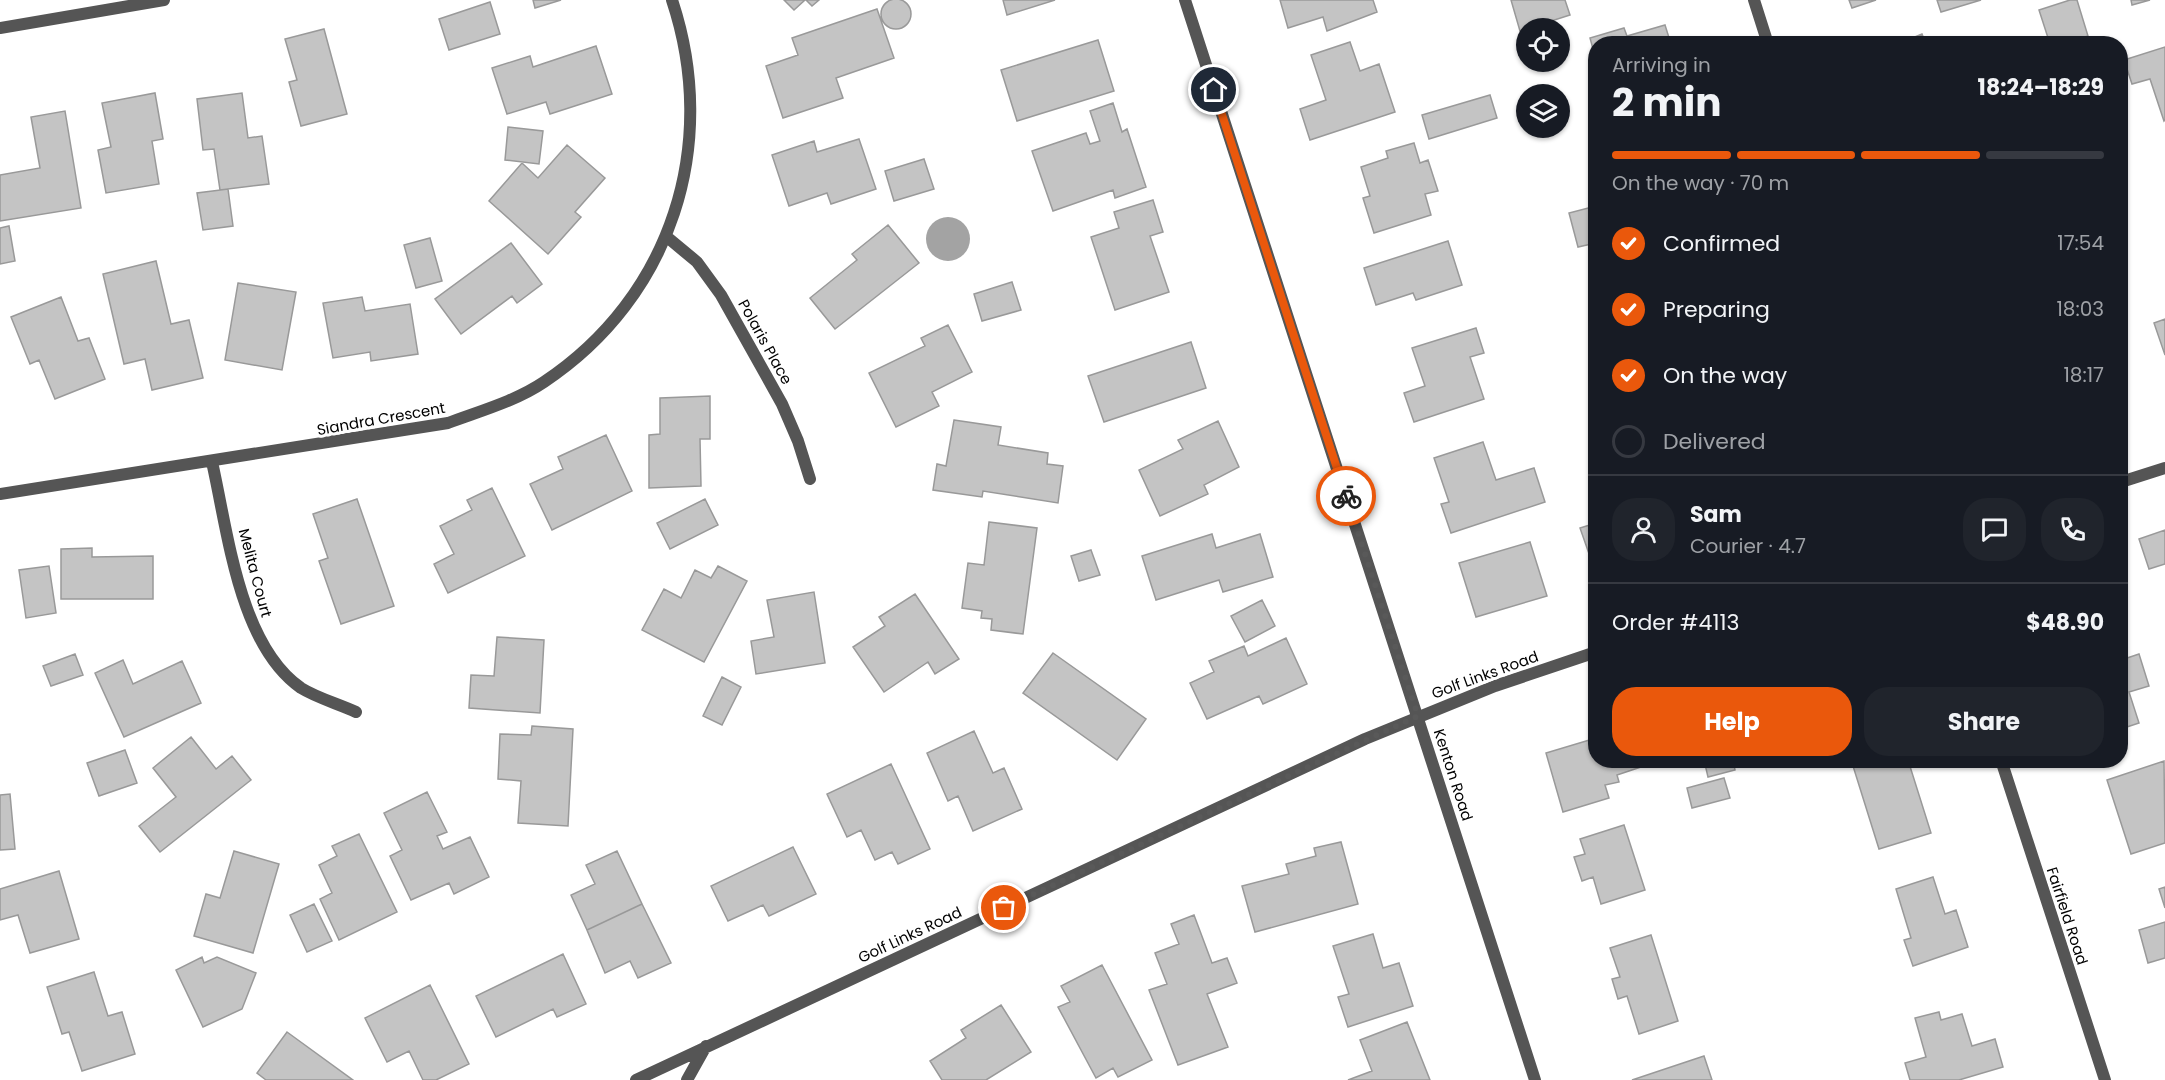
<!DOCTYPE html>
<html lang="en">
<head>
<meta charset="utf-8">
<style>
	:root { --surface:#171b24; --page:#20242c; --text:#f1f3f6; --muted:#9ea1a6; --line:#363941; --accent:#ea580c }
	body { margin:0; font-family:Poppins,sans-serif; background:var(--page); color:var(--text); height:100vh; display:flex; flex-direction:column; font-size:22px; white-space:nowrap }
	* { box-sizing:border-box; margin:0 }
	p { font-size:20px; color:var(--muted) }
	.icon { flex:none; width:33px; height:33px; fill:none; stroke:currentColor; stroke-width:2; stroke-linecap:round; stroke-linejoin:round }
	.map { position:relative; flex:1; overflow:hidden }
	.details { position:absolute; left:1588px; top:36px; width:540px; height:732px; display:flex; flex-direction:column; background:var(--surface); border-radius:24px; box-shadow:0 2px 4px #0004 }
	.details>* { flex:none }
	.controls { position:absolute; left:1516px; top:18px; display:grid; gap:12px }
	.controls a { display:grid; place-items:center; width:54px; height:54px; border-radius:50%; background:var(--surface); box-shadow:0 2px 4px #0004; font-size:30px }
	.pin { position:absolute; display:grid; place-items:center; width:51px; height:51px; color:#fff; margin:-26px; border:3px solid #fff; border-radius:50%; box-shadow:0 2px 6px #0007 }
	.courier { position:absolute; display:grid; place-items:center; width:60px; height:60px; margin:-30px; border:4px solid #ea580c; border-radius:50%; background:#fff; color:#222; box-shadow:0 2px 8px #0007 }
	.head em { font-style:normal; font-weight:700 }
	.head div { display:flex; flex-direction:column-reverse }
	.head { display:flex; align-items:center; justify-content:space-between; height:102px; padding:0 24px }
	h1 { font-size:39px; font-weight:700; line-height:45px }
	.bar { display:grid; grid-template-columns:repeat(4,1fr); gap:9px 6px; align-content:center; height:72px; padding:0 24px }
	.bar i { height:8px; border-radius:4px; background:var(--line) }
	.bar .selected { background:var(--accent) }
	.bar p { grid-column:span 4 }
	.line { display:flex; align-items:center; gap:15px; padding:0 24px; border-top:2px solid var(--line) }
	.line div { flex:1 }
	.round { display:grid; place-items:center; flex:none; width:63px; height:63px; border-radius:24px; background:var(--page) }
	ol { padding:0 24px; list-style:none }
	li { display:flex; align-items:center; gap:18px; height:66px }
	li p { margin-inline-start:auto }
	li .icon { padding:6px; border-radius:50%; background:var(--accent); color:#fff; stroke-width:4 }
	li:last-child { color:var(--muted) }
	li i { width:33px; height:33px; border:3px solid var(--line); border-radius:50% }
	.button { display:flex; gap:12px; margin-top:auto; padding:12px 24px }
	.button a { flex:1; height:69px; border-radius:24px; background:var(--accent); color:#fff; font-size:24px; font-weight:700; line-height:69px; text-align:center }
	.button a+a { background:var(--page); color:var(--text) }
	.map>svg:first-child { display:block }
	.water { fill:#a3a3a3 }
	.building { fill:#c4c4c4; stroke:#999; stroke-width:1.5 }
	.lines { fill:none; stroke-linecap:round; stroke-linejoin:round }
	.street { stroke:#555; stroke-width:12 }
	.done { stroke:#595959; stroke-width:6; stroke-dasharray:0 10.8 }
	.route { stroke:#ea580c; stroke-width:8 }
	.labels { text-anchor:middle; stroke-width:6; stroke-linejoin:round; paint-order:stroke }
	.street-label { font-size:15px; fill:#000; stroke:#fff }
</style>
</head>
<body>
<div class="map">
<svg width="2165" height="1080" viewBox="0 0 2165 1080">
	<rect width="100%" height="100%" fill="#fff"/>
	<path class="water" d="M926 239a22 22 0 1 1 44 0a22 22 0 1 1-44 0Z"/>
	<path class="building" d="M881 14a15 15 0 1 1 30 0a15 15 0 1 1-30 0Z
		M533,0H561L535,8Z
		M784,0H805L794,10Z
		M806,0H819L812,6Z
		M1003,0H1055L1007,15Z
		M1280,0H1373L1377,12L1327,31L1323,17L1288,28Z
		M1511,0H1565L1570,15L1520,31Z
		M1849,0H1876L1852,8Z
		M1937,0H1981L1941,12Z
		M2070,0H2077L2088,36L2064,44H2050L2039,10Z
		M2131,0H2150L2132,5Z
		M490,2L500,34L449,50L439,19Z
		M877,9L894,58L836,78L843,98L783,118L766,66L798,55L792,38Z
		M1665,25L1671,44H1596V60L1590,38L1624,28L1627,36Z
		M324,29L347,114L301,126L289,82L297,80L285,39Z
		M1922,34L1926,44H1898Z
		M1098,40L1114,91L1017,121L1001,70Z
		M1350,42L1360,71L1379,64L1395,112L1310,140L1300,109L1326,100L1311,55Z
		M596,46L612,94L550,114L546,102L507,114L492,68L530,56L533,67Z
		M2165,47V120L2164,121L2150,79L2132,84L2124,60Z
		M155,93L163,139L152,141L159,184L106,193L98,150L111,147L102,103Z
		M242,93L248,138L262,136L269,184L220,190L214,149L203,150L197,99Z
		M1490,95L1497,118L1429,139L1422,115Z
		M1113,103L1122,132L1127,129L1146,187L1115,198L1113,190L1053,211L1032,151L1086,133L1090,144L1100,141L1090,111Z
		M65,111L81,208L0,221V175L40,168L31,117Z
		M508,127L543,131L539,164L505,160Z
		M859,139L876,189L831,204L827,193L789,206L772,155L814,141L817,152Z
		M1414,143L1420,163L1428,160L1438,191L1425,194L1431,215L1374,233L1363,198L1370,196L1361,167L1388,158L1386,151Z
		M567,145L605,178L575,212L581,217L548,254L489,201L522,163L538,178Z
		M924,159L934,189L894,201L885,171Z
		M228,189L233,226L203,230L197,193Z
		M1153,200L1163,232L1150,236L1169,292L1115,310L1091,237L1119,228L1114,212Z
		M1596,206V243L1578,247L1569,213Z
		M888,225L919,263L835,329L810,298L857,260L852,254Z
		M9,226L15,261L0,264V228Z
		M430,238L442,281L416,288L404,245Z
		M1448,241L1462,285L1416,300L1413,293L1376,305L1364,268Z
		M511,243L542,284L517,303L512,296L461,334L435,299Z
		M156,261L171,324L189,320L203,378L152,390L145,359L124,364L103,274Z
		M1012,282L1021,310L982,321L974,294Z
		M238,283L296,292L282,370L225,360Z
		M61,297L78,341L89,338L105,379L55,399L39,360L30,364L11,317Z
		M362,297L365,311L410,304L418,354L371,361L370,352L333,358L323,303Z
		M2165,319V355L2154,323Z
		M948,325L972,372L932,392L939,406L896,427L869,373L925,346L921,338Z
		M1476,328L1484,353L1470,357L1484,399L1414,422L1404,393L1425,386L1412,348Z
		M1191,342L1206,388L1104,422L1088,376Z
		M710,396V439H700L701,486L649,488V435L660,434V398Z
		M954,420L1001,427L998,445L1048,453L1047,464L1063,466L1058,503L983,491L982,497L933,490L937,464L946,466Z
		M1218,421L1239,467L1204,485L1208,494L1160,516L1139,470L1183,449L1178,440Z
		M606,435L632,491L552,530L530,484L563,469L558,457Z
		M1483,442L1496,480L1534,468L1545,502L1451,533L1441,504L1449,502L1434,458Z
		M492,488L525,556L448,593L434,564L454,554L440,526L472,510L467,500Z
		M357,499L394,606L341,624L319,561L328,558L313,514Z
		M705,499L718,525L670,549L657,523Z
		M989,522L1037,528L1023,634L991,630L992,619L981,618L982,611L962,608L968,563L984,565Z
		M1596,523V564L1593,565L1580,528Z
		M2165,530V564L2149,569L2139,539Z
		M1212,534L1216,548L1260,534L1273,577L1223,592L1219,580L1156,600L1142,556Z
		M1530,542L1547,596L1476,617L1459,563Z
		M92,548V557L153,556V599H61V549Z
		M1091,550L1100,575L1079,581L1071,556Z
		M49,566L56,613L26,618L19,570Z
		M718,566L747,581L704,662L642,630L664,589L681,598L695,570L711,578Z
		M814,592L825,663L756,674L751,641L774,637L767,600Z
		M915,594L959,659L935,674L928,662L884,692L853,647L885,626L879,617Z
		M1262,600L1275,626L1245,642L1231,616Z
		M497,637L544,640L540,713L469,708L471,675L494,676Z
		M1286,638L1307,684L1263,704L1259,696L1207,719L1190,683L1214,672L1209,661L1244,646L1248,656Z
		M1053,653L1146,719L1117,760L1023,693Z
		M75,654L83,675L51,686L43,666Z
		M2139,654L2149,686L2129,692L2139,723L2121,729V660Z
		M123,660L133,684L182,661L201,703L124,737L95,673Z
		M722,677L741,687L722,725L703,716Z
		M532,726L573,729L568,826L518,823L521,781L498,779L500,734L531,735Z
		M974,731L993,773L1004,768L1022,809L973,831L958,796L948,801L927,753Z
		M191,737L216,769L232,756L251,780L160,852L139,826L176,797L153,768Z
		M1596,738V760H1639L1641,767L1617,775L1619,782L1605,785L1609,798L1563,812L1546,753Z
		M125,750L137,783L99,796L87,763Z
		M1704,760H1733L1735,770L1708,777Z
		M1871,760H1908L1931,833L1879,849L1853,766Z
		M2164,761L2165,843L2131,854L2107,780Z
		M891,764L930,849L898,864L892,852L875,860L861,830L847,837L827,794Z
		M1724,778L1730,798L1692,808L1687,788Z
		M427,792L447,832L437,836L443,849L470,837L489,877L454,894L449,883L411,900L390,856L402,850L384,813Z
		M10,794L15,849L0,850V795Z
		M1624,825L1645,890L1601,904L1593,877L1582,881L1574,857L1585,854L1580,839Z
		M359,834L397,912L339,940L320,899L332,893L319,865L337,856L332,846Z
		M1341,842L1358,904L1255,932L1242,886L1289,874L1286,864L1316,856L1314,848Z
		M793,847L816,894L769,916L763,905L728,921L711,886Z
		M234,851L279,864L253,953L194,936L206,894L220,898Z
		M617,851L642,904L587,930L571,895L595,884L586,865Z
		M59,871L79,939L30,953L18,915L0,920V889Z
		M1933,877L1945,914L1956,910L1968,947L1913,966L1904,940L1911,938L1896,889Z
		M2165,887V908L2159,889Z
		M314,904L332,941L307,952L290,915Z
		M642,904L671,963L638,978L630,961L605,973L587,930Z
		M1194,915L1212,963L1227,958L1237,983L1207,994L1228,1047L1178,1065L1149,990L1167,984L1155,953L1179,944L1171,924Z
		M2165,922V958L2148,963L2139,930Z
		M1373,934L1383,968L1399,963L1413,1006L1348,1027L1338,997L1349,994L1333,946Z
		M1651,935L1678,1021L1639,1034L1627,996L1618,999L1612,979L1620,977L1610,948Z
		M563,954L586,1004L557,1017L553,1009L496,1037L476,996Z
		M202,957L204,963L217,957L256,973L242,1009L203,1027L176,970Z
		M1102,965L1152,1060L1118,1077L1113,1068L1096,1078L1058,1007L1070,1002L1061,986Z
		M94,972L108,1016L122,1012L135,1054L82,1071L69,1032L62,1034L47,987Z
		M430,985L469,1064L436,1080H423L409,1051L387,1062L365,1018Z
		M1001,1005L1031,1052L986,1080H942L930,1061L966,1038L961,1030Z
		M1939,1012L1941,1020L1962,1014L1972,1046L1995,1039L2003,1067L1959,1080H1910L1905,1063L1926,1057L1915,1018Z
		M1407,1022L1430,1080H1348L1372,1071L1360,1040Z
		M287,1032L353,1080H266L257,1073Z
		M1704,1056L1712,1080H1632Z"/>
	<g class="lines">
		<path class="street" d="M1185,0L1535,1080
			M1754,0L1768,44
			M0,28L164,0
			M667,237L697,262L721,295L782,404L798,441L810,479
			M212,462C228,532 239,645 301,688C317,698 339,704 356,712
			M2121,482L2165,468
			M0,494L448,423C480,411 516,401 544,382C672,297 720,144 672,0
			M2001,760L2105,1080
			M636,1080L1365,739L1495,686L1596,652
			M687,1080L706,1046"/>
	</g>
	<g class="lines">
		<path class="done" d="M1004,908L1418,716L1346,496"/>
		<path class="route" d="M1214,90L1346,496"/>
	</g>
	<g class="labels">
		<g class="street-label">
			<text transform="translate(765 342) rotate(61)" y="5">Polaris Place</text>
			<text transform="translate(381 419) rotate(-10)" y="5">Siandra Crescent</text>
			<text transform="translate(255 573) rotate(75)" y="5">Melita Court</text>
			<text transform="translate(1485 675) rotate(-20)" y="5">Golf Links Road</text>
			<text transform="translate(1453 775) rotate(72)" y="5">Kenton Road</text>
			<text transform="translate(2067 916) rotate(72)" y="5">Fairfield Road</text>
			<text transform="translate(910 935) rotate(-25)" y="5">Golf Links Road</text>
		</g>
	</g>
</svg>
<div class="controls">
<a><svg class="icon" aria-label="locate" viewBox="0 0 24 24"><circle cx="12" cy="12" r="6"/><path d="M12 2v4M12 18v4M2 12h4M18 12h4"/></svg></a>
<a><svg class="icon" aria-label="layers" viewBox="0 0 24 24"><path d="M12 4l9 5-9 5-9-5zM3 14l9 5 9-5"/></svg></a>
</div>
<div class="pin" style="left:1004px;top:908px;background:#ea580c"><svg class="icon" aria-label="bag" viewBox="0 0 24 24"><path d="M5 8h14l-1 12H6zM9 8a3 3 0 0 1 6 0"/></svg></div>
<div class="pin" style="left:1214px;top:90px;background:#1f2937"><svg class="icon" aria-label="home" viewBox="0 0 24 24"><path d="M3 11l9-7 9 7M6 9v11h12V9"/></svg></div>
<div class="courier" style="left:1346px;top:496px"><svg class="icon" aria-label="bike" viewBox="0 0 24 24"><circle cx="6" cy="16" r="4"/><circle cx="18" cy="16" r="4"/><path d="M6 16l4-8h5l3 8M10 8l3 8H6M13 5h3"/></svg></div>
<section class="details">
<div class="head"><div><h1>2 min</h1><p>Arriving in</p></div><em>18:24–18:29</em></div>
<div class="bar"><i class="selected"></i><i class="selected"></i><i class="selected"></i><i></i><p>On the way · 70 m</p></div>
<ol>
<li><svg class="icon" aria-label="check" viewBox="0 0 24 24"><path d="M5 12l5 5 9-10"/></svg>Confirmed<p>17:54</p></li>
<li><svg class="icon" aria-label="check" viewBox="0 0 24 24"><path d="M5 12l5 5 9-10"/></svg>Preparing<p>18:03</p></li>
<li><svg class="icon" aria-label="check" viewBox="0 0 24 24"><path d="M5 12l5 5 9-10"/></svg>On the way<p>18:17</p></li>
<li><i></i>Delivered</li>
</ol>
<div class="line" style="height:108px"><a class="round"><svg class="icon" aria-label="person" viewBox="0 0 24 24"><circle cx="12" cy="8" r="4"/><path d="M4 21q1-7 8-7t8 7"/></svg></a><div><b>Sam</b><p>Courier · 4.7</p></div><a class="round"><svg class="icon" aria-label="chat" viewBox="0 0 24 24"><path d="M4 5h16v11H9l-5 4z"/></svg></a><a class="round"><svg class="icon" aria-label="phone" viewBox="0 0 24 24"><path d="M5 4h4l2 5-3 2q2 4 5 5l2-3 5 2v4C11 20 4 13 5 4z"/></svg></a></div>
<div class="line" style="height:78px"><div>Order #4113</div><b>$48.90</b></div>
<div class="button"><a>Help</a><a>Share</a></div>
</section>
</div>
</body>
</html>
